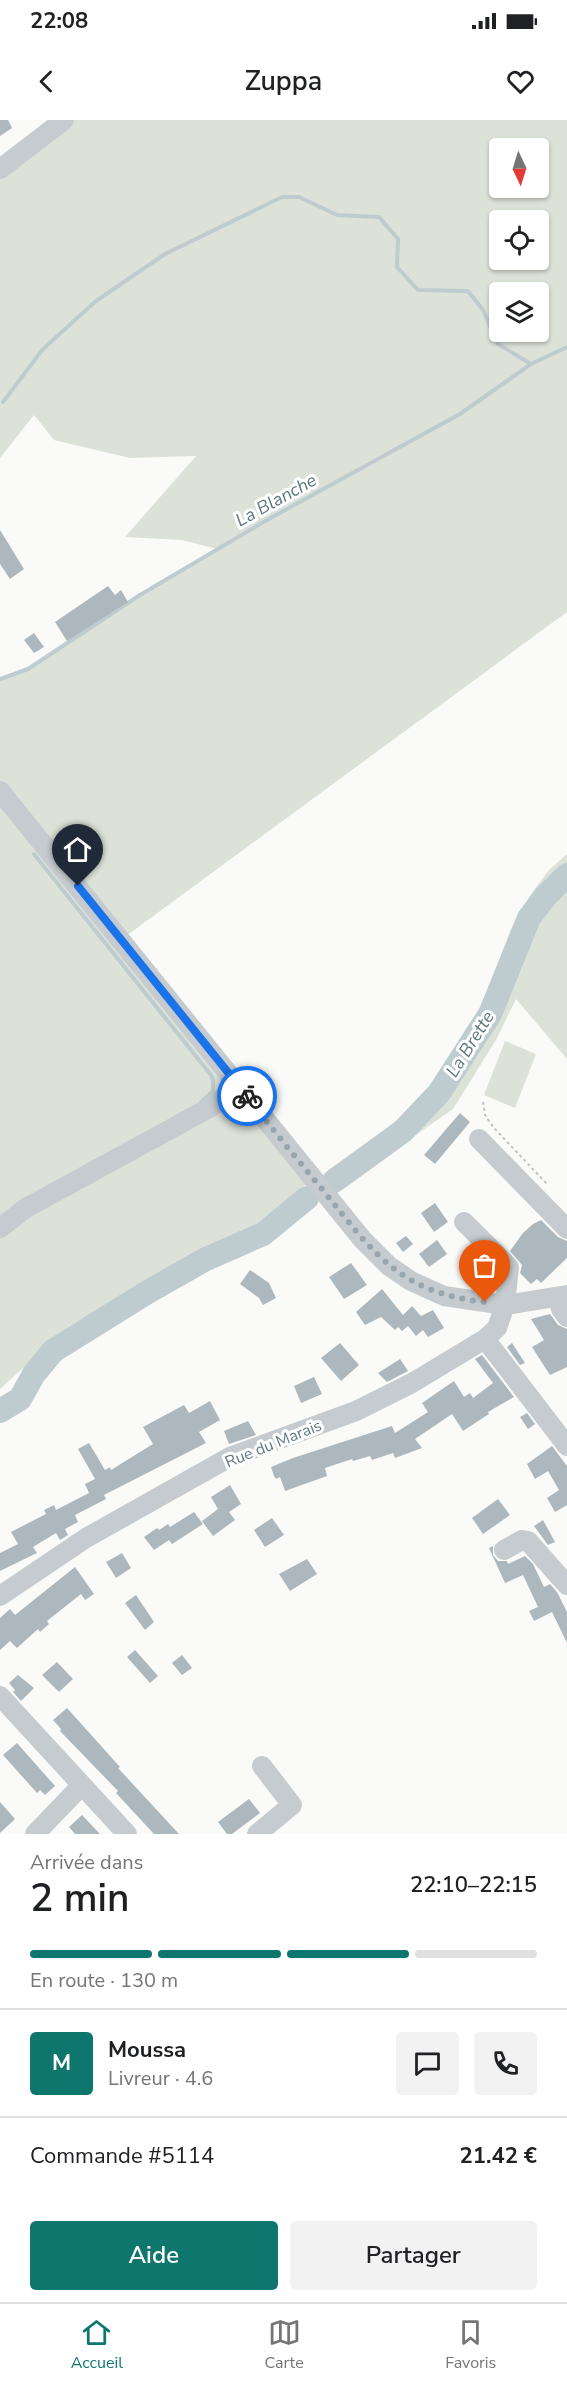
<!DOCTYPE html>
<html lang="fr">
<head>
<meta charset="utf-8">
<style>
	:root { --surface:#fff; --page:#f2f2f2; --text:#202124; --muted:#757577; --line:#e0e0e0; --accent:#0f766e }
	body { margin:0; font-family:"Nunito Sans",sans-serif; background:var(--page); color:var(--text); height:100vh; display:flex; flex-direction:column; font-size:22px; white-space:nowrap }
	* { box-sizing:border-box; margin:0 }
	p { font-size:20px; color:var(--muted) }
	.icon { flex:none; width:33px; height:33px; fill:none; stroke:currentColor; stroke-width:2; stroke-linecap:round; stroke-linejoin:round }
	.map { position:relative; height:1714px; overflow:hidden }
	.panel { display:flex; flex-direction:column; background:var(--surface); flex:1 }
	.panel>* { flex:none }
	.needle { width:39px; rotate:176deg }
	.buttons { position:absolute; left:489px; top:18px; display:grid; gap:12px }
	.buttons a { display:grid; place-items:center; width:60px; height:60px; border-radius:6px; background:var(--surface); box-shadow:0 2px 4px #0004; font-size:30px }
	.pin { position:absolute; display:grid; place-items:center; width:51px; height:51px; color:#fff; margin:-62px -26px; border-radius:50% 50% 50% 0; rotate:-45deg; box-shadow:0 0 6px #0007 }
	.pin .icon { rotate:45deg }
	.courier { position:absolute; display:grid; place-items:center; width:60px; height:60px; margin:-30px; border:4px solid #1a73e8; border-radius:50%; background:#fff; color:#222; box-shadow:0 2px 8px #0007 }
	.head em { font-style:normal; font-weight:600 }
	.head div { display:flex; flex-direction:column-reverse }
	.head { display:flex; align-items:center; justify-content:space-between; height:102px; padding:0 30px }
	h1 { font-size:39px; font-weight:600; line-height:45px }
	.bar { display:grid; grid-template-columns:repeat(4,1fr); gap:9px 6px; align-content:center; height:72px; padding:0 30px }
	.bar i { height:8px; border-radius:4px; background:var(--line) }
	.bar .current { background:var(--accent) }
	.bar p { grid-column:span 4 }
	.line { display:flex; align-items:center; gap:15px; padding:0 30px; border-top:2px solid var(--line) }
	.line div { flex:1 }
	.round { display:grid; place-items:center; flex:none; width:63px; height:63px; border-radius:6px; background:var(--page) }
	.button { display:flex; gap:12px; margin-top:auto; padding:12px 30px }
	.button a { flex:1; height:69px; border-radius:6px; background:var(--accent); color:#fff; font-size:24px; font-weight:600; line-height:69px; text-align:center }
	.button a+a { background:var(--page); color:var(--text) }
	.status { display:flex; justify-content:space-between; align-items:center; height:42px; padding:0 30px; background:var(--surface); direction:ltr }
	.status svg { height:16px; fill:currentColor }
	header { display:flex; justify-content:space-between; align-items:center; height:78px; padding:0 30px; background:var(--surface); font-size:27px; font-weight:600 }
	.tabs { display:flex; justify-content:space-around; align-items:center; height:84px; border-top:2px solid var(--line); background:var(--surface); font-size:16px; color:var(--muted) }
	.tabs a { display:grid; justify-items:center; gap:3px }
	.tabs .current { color:var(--accent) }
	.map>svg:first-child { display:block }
	.green { fill:#dce2d8; fill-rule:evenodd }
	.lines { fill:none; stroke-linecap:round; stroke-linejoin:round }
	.stream { stroke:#beccd0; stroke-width:4 }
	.river { stroke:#beccd0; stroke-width:24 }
	.building { fill:#adb8be }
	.path { stroke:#c1c4c6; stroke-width:2; stroke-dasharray:3 3; stroke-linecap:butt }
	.minor { stroke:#c5cbce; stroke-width:20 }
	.done { stroke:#97a6ae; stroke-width:6; stroke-dasharray:0 10.8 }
	.route { stroke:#1a73e8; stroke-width:8 }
	.labels { text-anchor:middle; stroke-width:6; stroke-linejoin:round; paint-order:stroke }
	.street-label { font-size:16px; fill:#627886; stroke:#fff }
	.water-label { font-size:18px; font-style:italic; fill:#5e777e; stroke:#fff }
</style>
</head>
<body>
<div class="status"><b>22:08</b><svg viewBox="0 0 49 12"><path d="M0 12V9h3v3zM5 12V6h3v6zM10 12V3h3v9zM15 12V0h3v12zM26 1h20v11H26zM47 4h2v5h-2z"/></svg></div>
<header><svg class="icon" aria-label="back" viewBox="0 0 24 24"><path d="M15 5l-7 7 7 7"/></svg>Zuppa<svg class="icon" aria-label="heart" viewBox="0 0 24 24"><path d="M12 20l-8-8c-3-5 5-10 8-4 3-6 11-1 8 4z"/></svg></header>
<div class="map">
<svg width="567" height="1714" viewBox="0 0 567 1714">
	<rect width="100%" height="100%" fill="#fafaf8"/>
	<path class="green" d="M64,0H567V492L122,819L313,1059L247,1111L134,1167L45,1228L0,1269V559L28,549L134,478L217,429L182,420L125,417L196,336L130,338L54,320L34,295L0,338V49ZM500,28H538V68H500ZM500,100H538V140H500ZM500,172H538V212H500Z
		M567,734V939L516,879L496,920L453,989L340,1068L329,1052L387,1008L431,972L479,893L511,809L531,774L549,750Z
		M505,921L536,934L515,988L484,975Z"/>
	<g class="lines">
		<path class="stream" d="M3,282L43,229L96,181L165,134L282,77H299L337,95L379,97L398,119L397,147L418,170L468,171L483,190L498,224L531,244
			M0,559L28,549L140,475L267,400L460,294L531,244L567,227
			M34,734L211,955L213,960V971L201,982"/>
		<path class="river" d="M334,1061L403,1011L439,973L490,894L529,798L545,777L567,755
			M0,1291L20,1279L34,1254L53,1231L146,1173L204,1140L263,1114L307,1078"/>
	</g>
	<path class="building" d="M0,0H8L12,8L0,16Z
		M0,410L24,449L10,459L0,444Z
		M108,466L115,475L121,470L128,482L67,521L55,502Z
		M34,513L44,527L34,533L24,520Z
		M460,993L470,1002L435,1044L424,1035Z
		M435,1083L448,1102L434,1112L421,1093Z
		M541,1100L558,1117L567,1121V1138L541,1163L537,1159L531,1164L520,1153L522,1145L510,1131L523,1113L533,1104Z
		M406,1116L413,1124L403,1132L396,1123Z
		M437,1120L447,1134L429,1147L419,1134Z
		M351,1143L367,1165L344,1179L329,1157Z
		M250,1150L269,1163L276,1178L263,1185L259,1178L240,1164Z
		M382,1169L403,1195L412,1186L421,1196L433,1190L444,1208L428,1217L423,1210L416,1216L408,1206L402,1211L398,1207L395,1210L381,1197L365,1205L356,1192Z
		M550,1194L558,1205L567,1209V1247L550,1255L532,1227L544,1220L531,1199Z
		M340,1223L359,1245L341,1261L321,1238Z
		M512,1223L525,1243L520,1245L507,1227Z
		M482,1235L514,1277L488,1292L489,1294L463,1311L452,1294L415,1319L422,1328L395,1338L393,1333L372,1340L370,1336L353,1341L352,1339L325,1348L327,1356L285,1371L280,1357L276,1359L274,1356L271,1347L293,1338L392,1306L395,1313L428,1292L422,1283L454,1261L464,1277L470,1273L473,1278L493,1263L475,1239Z
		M400,1239L408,1251L387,1262L378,1253Z
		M314,1257L322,1274L301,1283L294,1266Z
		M210,1281L220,1300L199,1312L206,1323L104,1375L106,1379L75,1395L78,1402L65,1409L68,1415L60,1420L56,1413L33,1427L37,1433L0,1451V1433L18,1424L11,1412L46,1394L44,1390L54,1385L56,1390L89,1373L85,1364L95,1359L78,1329L89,1323L105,1350L110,1347L111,1350L153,1324L143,1307L184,1285L189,1293Z
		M527,1293L535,1304L528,1309L520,1297Z
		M248,1301L256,1315L229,1324L224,1311Z
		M552,1326L567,1346V1385L555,1392L547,1378L559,1370L548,1351L535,1359L527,1344Z
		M230,1365L241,1384L229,1392L235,1400L213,1416L202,1401L218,1389L211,1377Z
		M498,1379L510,1395L483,1414L472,1398Z
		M194,1392L203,1404L172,1424L169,1420L154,1430L144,1417L157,1408L159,1410L168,1404L170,1407Z
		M272,1398L284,1415L265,1427L254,1410Z
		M543,1400L555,1422L548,1425L534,1406Z
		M493,1426V1435L498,1441H507L508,1444L525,1436L533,1444L544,1467L550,1464L557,1472L567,1492V1523L552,1492L534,1501L529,1491L538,1487L523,1455L505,1463L489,1428Z
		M122,1433L131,1448L116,1458L106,1442Z
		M307,1439L317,1454L290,1471L279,1454Z
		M75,1447L94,1474L85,1480L81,1474L47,1501L49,1504L40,1512L38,1509L17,1528L10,1521L0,1530V1498L10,1489L15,1495Z
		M136,1475L154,1502L145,1510L125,1483Z
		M135,1530L158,1556L150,1563L127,1537Z
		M182,1535L192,1548L182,1555L172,1543Z
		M57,1542L73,1559L59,1572L42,1555Z
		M18,1555L34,1568L21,1581L13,1572L15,1570L9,1563Z
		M67,1588L120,1647L118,1648L179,1714H154L116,1673L118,1671L60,1611L61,1609L53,1600Z
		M17,1623L55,1666L45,1675L40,1670L37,1673L3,1635Z
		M249,1679L260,1693L232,1714H227L218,1702Z
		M0,1682L15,1699L0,1713Z
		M82,1695L100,1714H75L69,1707Z"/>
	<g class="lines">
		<path class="path" d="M483,982L485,995L493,1007L548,1065"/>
		<path class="minor" d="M0,49L64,0
			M0,671L362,1119L389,1146L411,1161L444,1176L505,1185L567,1175
			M479,1019L567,1109
			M0,1108L26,1088L211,987L239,966
			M558,1177L561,1189L567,1197
			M485,1219L567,1326
			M504,1430L522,1420L528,1421L567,1465
			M0,1476L86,1418L230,1337L356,1291L412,1263L485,1219L497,1208L505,1185L509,1147L464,1102
			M0,1576L127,1714
			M35,1714L81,1666
			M257,1714L292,1685L262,1646"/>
	</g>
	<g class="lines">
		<path class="done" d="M247,976C271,1008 297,1039 322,1069C373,1132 399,1173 485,1182"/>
		<path class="route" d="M78,766L247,976"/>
	</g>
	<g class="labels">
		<g class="street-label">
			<text transform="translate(273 1323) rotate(-22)" y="6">Rue du Marais</text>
		</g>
		<g class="water-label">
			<text transform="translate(276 380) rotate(-29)" y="6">La Blanche</text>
			<text transform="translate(470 924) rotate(-58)" y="6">La Brette</text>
		</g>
	</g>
</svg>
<div class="buttons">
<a><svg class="needle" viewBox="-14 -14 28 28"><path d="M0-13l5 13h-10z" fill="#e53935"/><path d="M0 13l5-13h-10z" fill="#757577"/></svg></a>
<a><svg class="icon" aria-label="locate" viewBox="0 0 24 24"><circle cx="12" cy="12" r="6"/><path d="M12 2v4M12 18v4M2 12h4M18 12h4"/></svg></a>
<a><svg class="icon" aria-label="layers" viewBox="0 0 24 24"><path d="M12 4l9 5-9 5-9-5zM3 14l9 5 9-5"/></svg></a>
</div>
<div class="pin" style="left:485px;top:1182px;background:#ea580c"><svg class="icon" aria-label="bag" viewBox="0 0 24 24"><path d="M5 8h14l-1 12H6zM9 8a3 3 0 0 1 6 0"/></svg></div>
<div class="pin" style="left:78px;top:766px;background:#1f2937"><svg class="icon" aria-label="home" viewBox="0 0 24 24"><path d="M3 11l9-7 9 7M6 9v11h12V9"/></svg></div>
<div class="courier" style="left:247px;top:976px"><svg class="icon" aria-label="bike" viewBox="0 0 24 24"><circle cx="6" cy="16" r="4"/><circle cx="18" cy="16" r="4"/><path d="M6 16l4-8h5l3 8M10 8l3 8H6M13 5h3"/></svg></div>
</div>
<section class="panel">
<div class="head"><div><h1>2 min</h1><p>Arrivée dans</p></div><em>22:10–22:15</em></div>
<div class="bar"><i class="current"></i><i class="current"></i><i class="current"></i><i></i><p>En route · 130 m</p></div>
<div class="line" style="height:108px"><b class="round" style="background:var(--accent);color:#fff">M</b><div><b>Moussa</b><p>Livreur · 4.6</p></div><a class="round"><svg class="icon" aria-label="chat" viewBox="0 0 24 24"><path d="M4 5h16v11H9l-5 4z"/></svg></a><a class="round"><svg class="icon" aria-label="phone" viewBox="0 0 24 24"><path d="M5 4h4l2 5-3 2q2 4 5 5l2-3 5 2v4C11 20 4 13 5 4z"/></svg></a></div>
<div class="line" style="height:78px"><div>Commande #5114</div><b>21.42 €</b></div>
<div class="button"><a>Aide</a><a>Partager</a></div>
</section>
<nav class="tabs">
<a class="current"><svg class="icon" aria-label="home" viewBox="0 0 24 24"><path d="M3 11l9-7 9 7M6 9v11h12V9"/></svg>Accueil</a>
<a><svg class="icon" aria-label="map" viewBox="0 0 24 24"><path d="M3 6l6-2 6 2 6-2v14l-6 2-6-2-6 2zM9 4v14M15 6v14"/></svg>Carte</a>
<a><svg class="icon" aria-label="saved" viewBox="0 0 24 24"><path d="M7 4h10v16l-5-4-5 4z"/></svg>Favoris</a>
</nav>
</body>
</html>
